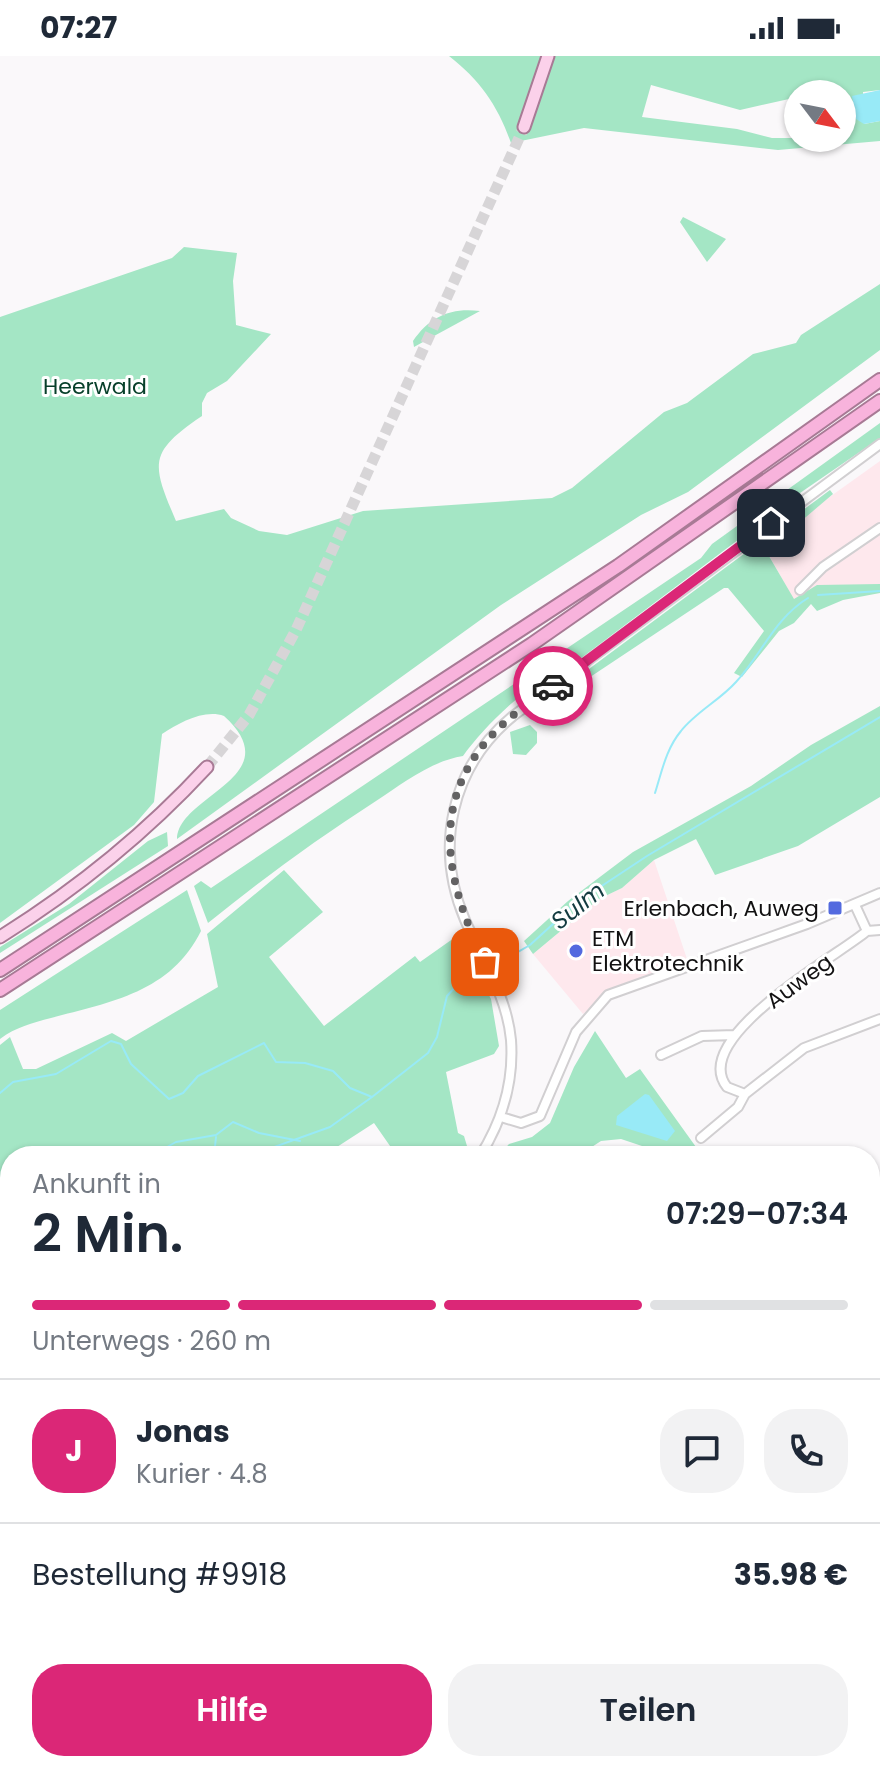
<!DOCTYPE html>
<html lang="de">
<head>
<meta charset="utf-8">
<style>
	:root { --surface:#fff; --page:#f2f2f3; --text:#1f2937; --muted:#747a83; --line:#e0e1e3; --accent:#db2777 }
	body { margin:0; font-family:Poppins,sans-serif; background:var(--page); color:var(--text); height:100vh; display:flex; flex-direction:column; font-size:30px; white-space:nowrap }
	* { box-sizing:border-box; margin:0 }
	p { font-size:26px; color:var(--muted) }
	.icon { flex:none; width:44px; height:44px; fill:none; stroke:currentColor; stroke-width:2; stroke-linecap:round; stroke-linejoin:round }
	.map { position:relative; flex:1; overflow:hidden }
	.details { position:absolute; left:0px; top:1090px; width:880px; height:626px; display:flex; flex-direction:column; background:var(--surface); border-radius:32px 32px 0 0; box-shadow:0 2px 6px #0004 }
	.details>* { flex:none }
	.needle { width:52px; rotate:122deg }
	.tools { position:absolute; left:784px; top:24px; display:grid; gap:16px }
	.tools a { display:grid; place-items:center; width:72px; height:72px; border-radius:50%; background:var(--surface); box-shadow:0 2px 6px #0004; font-size:40px }
	.pin { position:absolute; display:grid; place-items:center; width:68px; height:68px; color:#fff; margin:-34px; border-radius:16px; box-shadow:0 4px 12px #0006 }
	.courier { position:absolute; display:grid; place-items:center; width:80px; height:80px; margin:-40px; border:6px solid #db2777; border-radius:50%; background:#fff; color:#222; box-shadow:0 2px 10px #0007 }
	.headline em { font-style:normal; font-weight:600 }
	.headline div { display:flex; flex-direction:column-reverse }
	.headline { display:flex; align-items:center; justify-content:space-between; height:136px; padding:0 32px }
	h1 { font-size:52px; font-weight:600; line-height:60px }
	.bar { display:grid; grid-template-columns:repeat(4,1fr); gap:12px 8px; align-content:center; height:96px; padding:0 32px }
	.bar i { height:10px; border-radius:6px; background:var(--line) }
	.bar .on { background:var(--accent) }
	.bar p { grid-column:span 4 }
	.line { display:flex; align-items:center; gap:20px; padding:0 32px; border-top:2px solid var(--line) }
	.line div { flex:1 }
	.round { display:grid; place-items:center; flex:none; width:84px; height:84px; border-radius:32px; background:var(--page) }
	.primary-button { display:flex; gap:16px; margin-top:auto; padding:16px 32px }
	.primary-button a { flex:1; height:92px; border-radius:32px; background:var(--accent); color:#fff; font-size:32px; font-weight:600; line-height:92px; text-align:center }
	.primary-button a+a { background:var(--page); color:var(--text) }
	.status { display:flex; justify-content:space-between; align-items:center; height:56px; padding:0 40px; background:var(--surface); direction:ltr }
	.status svg { height:22px; fill:currentColor }
	.map>svg:first-child { display:block }
	.built { fill:#f4ebf3 }
	.industrial { fill:#fee8ed }
	.green { fill:#a4e6c5; fill-rule:evenodd }
	.water { fill:#98eaf7 }
	.lines { fill:none; stroke-linecap:round; stroke-linejoin:round }
	.stream { stroke:#98eaf7; stroke-width:2 }
	.major-tunnel { stroke:#d7d5d7; stroke-width:11; stroke-dasharray:11 5.5; stroke-linecap:butt }
	.minor-casing { stroke:#d1cfd1; stroke-width:12 }
	.major-casing { stroke:#a87a95; stroke-width:15 }
	.highway-casing { stroke:#a87a95; stroke-width:16 }
	.minor { stroke:#fff; stroke-width:8 }
	.major { stroke:#fbd1ea; stroke-width:11 }
	.highway { stroke:#f8b3dc; stroke-width:12 }
	.done { stroke:#636263; stroke-width:8; stroke-dasharray:0 14.4 }
	.route { stroke:#db2777; stroke-width:10 }
	.poi-dot { fill:#536adf; stroke:#fff; stroke-width:3 }
	.labels { text-anchor:middle; stroke-width:6; stroke-linejoin:round; paint-order:stroke }
	.park-label { font-size:22px; fill:#08402b; stroke:#fff }
	.poi-label { font-size:22px; fill:#121112; stroke:#fff; text-anchor:end }
	.street-label { font-size:22px; fill:#121112; stroke:#fff }
	.water-label { font-size:24px; font-style:italic; fill:#133b40; stroke:#fff }
</style>
</head>
<body>
<div class="status"><b>07:27</b><svg viewBox="0 0 49 12"><path d="M0 12V9h3v3zM5 12V6h3v6zM10 12V3h3v9zM15 12V0h3v12zM26 1h20v11H26zM47 4h2v5h-2z"/></svg></div>
<div class="map">
<svg width="880" height="1715" viewBox="0 0 880 1715">
	<rect width="100%" height="100%" fill="#faf8fa"/>
	<path class="built" d="M10,1493V1706H268L277,1715H0V1499Z"/>
	<path class="industrial" d="M880,405V528L794,544L766,494L790,477L803,460Z
		M654,804L688,906L607,938L583,958L533,898L599,843L622,832Z"/>
	<path class="green" d="M449,0H880V34L863,36L864,68L880,65V85L778,94L584,72L511,87C498,50 480,24 449,0ZM651,29L740,54L798,41V38L830,35L831,38H842V82H772L737,73L642,61Z
		M683,161L726,183L707,206L680,166Z
		M184,191L237,197L233,225L236,269L271,278L227,325L207,337L202,347V360C147,397 152,408 176,465L224,453L231,462L259,475L287,479L363,455L552,442L572,432L664,356L687,347L753,298L796,287L801,279L880,228V294L688,436L641,459L501,549L177,783C178,739 291,721 224,660C204,653 179,667 162,678L154,746L134,769L0,867V261L172,202Z
		M480,255L423,286L414,291L413,285C429,261 451,251 480,255Z
		M880,367V382L800,437L564,615C529,625 484,671 463,700C431,705 402,728 376,745C317,783 262,823 208,867L194,830L201,825L211,832L701,502L712,488Z
		M830,434L833,438L766,495L794,543L817,529L880,528V537L843,544L817,555L811,548L794,567L779,575L742,621L734,617L764,575L728,532H724L530,661L531,656Z
		M880,650V741L798,790L715,819L696,783L654,804L622,832L599,843L533,898L524,885L568,845L633,796L751,730L811,689Z
		M530,669L537,676V687L526,699L513,698L510,676Z
		M167,776L168,790L0,897V891L69,848L148,785Z
		M284,814L323,856L269,901L324,970L415,900L420,906L454,882L461,887L491,943L499,990L494,998L446,1016L458,1077L464,1080L467,1090L463,1100H397L374,1067L323,1100H10V1493L0,1499V989L10,981L23,1013H36L112,977L126,985L218,931L207,878Z
		M187,834L201,875C171,936 111,946 51,962C32,967 16,971 0,983V954Z
		M595,975L626,1022L640,1013L701,1098L672,1100L621,1083L601,1085L578,1100H498L509,1088L532,1081L550,1067L574,1011Z"/>
	<path class="water" d="M880,34V65L864,68L856,63L852,40Z
		M645,1038L649,1039L675,1075L667,1085L616,1069L617,1060Z"/>
	<g class="lines">
		<path class="stream" d="M818,539L880,535
			M655,737C662,715 666,693 681,675C696,656 720,644 736,626C761,599 775,562 808,542
			M492,911L530,889L576,847L647,800L880,661
			M0,1037L13,1026L56,1018L111,985L121,988L131,1008L169,1043L183,1037L198,1020L264,987L276,1006L305,1007L333,1015L350,1032L372,1041L428,997L437,981L447,940L457,929L486,914
			M151,1100L176,1086L216,1079L233,1066L259,1077L300,1085
			M214,1100L216,1081
			M249,1100L330,1071L372,1041
			M0,1223L10,1214
			M0,1356L10,1345"/>
		<path class="major-tunnel" d="M207,711L249,659L296,574L524,71"/>
		<defs>
			<path id="minor" d="M800,534L823,511L880,472
				M855,849L867,875
				M661,999L702,980L735,979
				M745,1038L727,1031C688,982 836,901 867,875L880,874
				M501,1061L521,1067L540,1060L576,976L608,939L807,868L880,837
				M701,1082L738,1051L745,1038L804,992L880,963
				M480,1100C502,1065 514,1026 511,984C507,940 482,903 465,864C434,791 451,711 513,660L880,388
				M0,1490L10,1484"/>
			<path id="major" d="M524,71L548,0
				M0,881C77,833 145,778 207,711"/>
			<path id="highway" d="M0,914L618,510L880,324
				M0,934L532,588L880,345"/>
		</defs>
		<use href="#minor" class="minor-casing"/>
		<use href="#major" class="major-casing"/>
		<use href="#highway" class="highway-casing"/>
		<use href="#minor" class="minor"/>
		<use href="#major" class="major"/>
		<use href="#highway" class="highway"/>
	</g>
	<g class="lines">
		<path class="done" d="M485,906C445,825 427,742 499,672C515,656 535,643 553,630"/>
		<path class="route" d="M553,630L771,467"/>
	</g>
	<g class="poi-dot">
		<rect x="827" y="844" width="16" height="16" rx="4"/>
		<circle cx="576" cy="895" r="8"/>
	</g>
	<g class="labels">
		<g class="park-label">
			<text x="95" y="338">Heerwald</text>
		</g>
		<g class="poi-label">
			<text x="819" y="860">Erlenbach, Auweg</text>
			<text x="592" y="890" text-anchor="start">ETM<tspan x="592" dy="25">Elektrotechnik</tspan></text>
		</g>
		<g class="street-label">
			<text transform="translate(799 925) rotate(-36)" y="8">Auweg</text>
		</g>
		<g class="water-label">
			<text transform="translate(578 850) rotate(-38)" y="8">Sulm</text>
		</g>
	</g>
</svg>
<div class="tools">
<a><svg class="needle" viewBox="-14 -14 28 28"><path d="M0-13l5 13h-10z" fill="#e53935"/><path d="M0 13l5-13h-10z" fill="#747a83"/></svg></a>
</div>
<div class="pin" style="left:485px;top:906px;background:#ea580c"><svg class="icon" aria-label="bag" viewBox="0 0 24 24"><path d="M5 8h14l-1 12H6zM9 8a3 3 0 0 1 6 0"/></svg></div>
<div class="pin" style="left:771px;top:467px;background:#1f2937"><svg class="icon" aria-label="home" viewBox="0 0 24 24"><path d="M3 11l9-7 9 7M6 9v11h12V9"/></svg></div>
<div class="courier" style="left:553px;top:630px"><svg class="icon" aria-label="car" viewBox="0 0 24 24"><path d="M5 17H2v-5l4-1 3-4h7l3 4 3 1v5h-3M9 17h6M6 11h13"/><circle cx="7" cy="17" r="2"/><circle cx="17" cy="17" r="2"/></svg></div>
<section class="details">
<div class="headline"><div><h1>2 Min.</h1><p>Ankunft in</p></div><em>07:29–07:34</em></div>
<div class="bar"><i class="on"></i><i class="on"></i><i class="on"></i><i></i><p>Unterwegs · 260 m</p></div>
<div class="line" style="height:144px"><b class="round" style="background:var(--accent);color:#fff">J</b><div><b>Jonas</b><p>Kurier · 4.8</p></div><a class="round"><svg class="icon" aria-label="chat" viewBox="0 0 24 24"><path d="M4 5h16v11H9l-5 4z"/></svg></a><a class="round"><svg class="icon" aria-label="phone" viewBox="0 0 24 24"><path d="M5 4h4l2 5-3 2q2 4 5 5l2-3 5 2v4C11 20 4 13 5 4z"/></svg></a></div>
<div class="line" style="height:104px"><div>Bestellung #9918</div><b>35.98 €</b></div>
<div class="primary-button"><a>Hilfe</a><a>Teilen</a></div>
</section>
</div>
</body>
</html>
